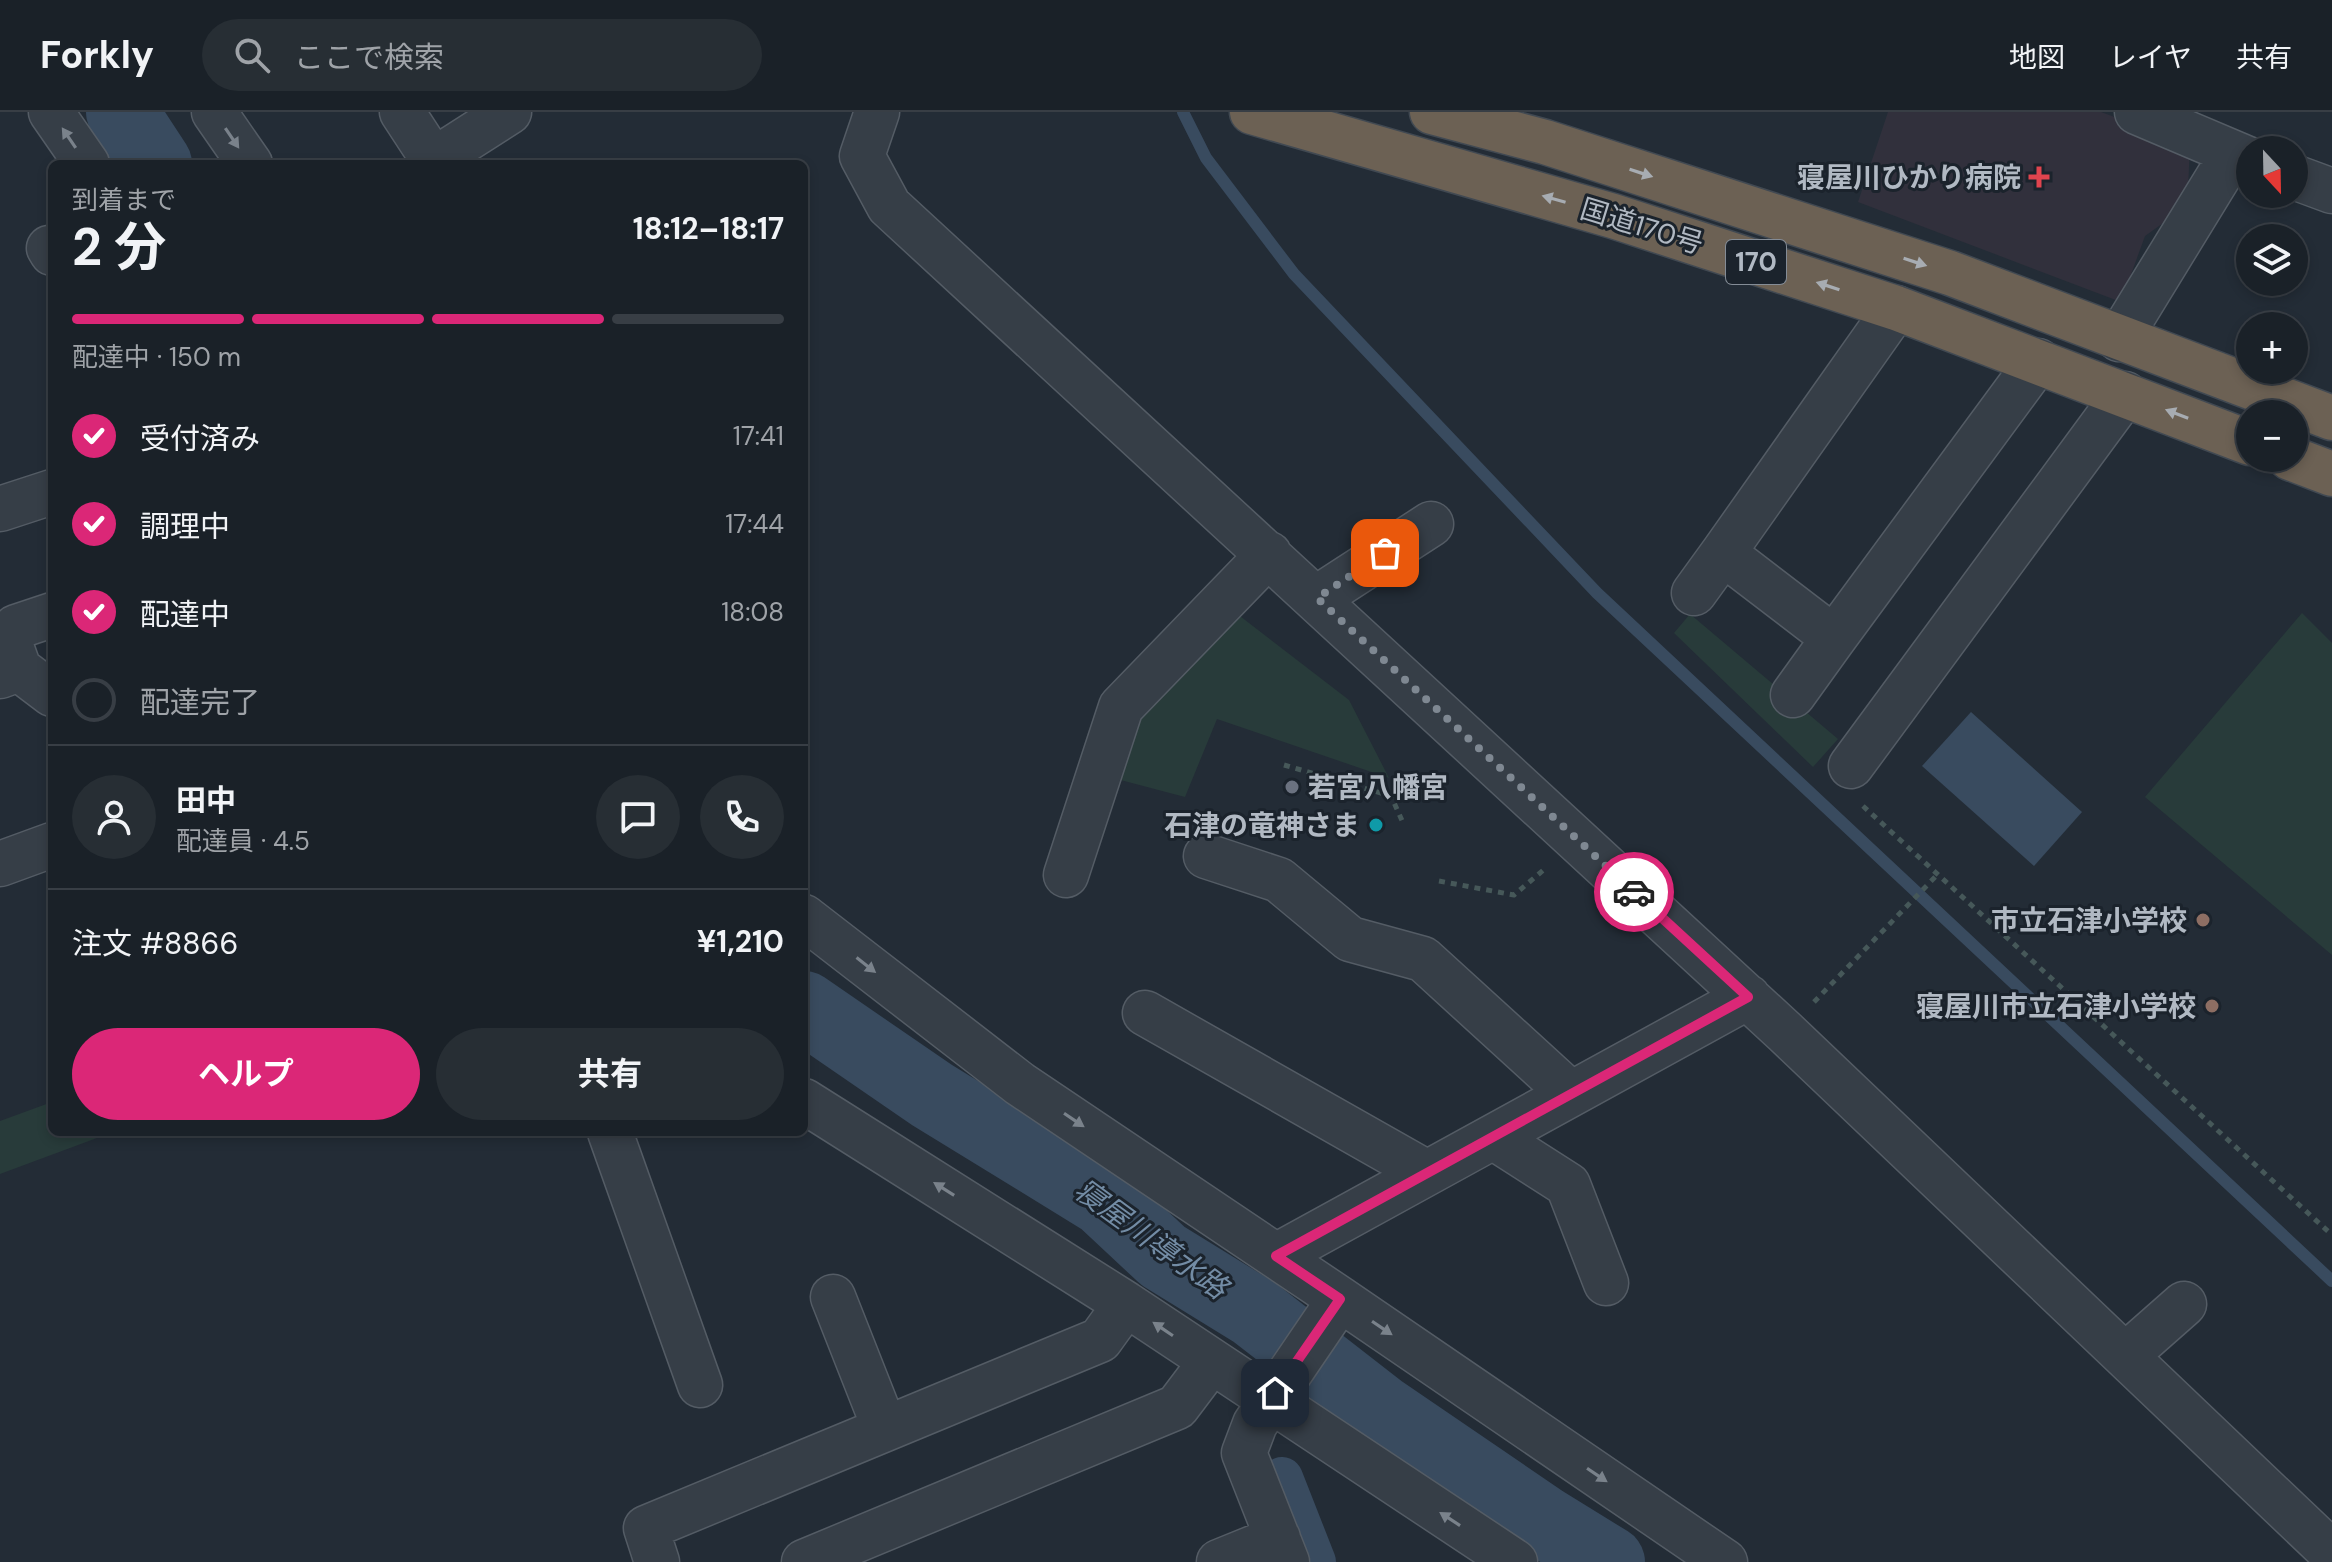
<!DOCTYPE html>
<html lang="ja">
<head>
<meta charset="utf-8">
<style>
	:root { --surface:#1a2128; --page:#272e34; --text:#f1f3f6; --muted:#9fa3a8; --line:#383e45; --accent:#db2777 }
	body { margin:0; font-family:"DM Sans","Noto Sans JP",sans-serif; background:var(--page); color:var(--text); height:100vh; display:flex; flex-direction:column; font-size:30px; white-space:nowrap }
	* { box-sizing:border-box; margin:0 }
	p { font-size:26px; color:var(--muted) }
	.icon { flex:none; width:44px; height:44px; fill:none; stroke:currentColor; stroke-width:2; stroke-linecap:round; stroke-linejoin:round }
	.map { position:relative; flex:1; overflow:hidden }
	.sheet { position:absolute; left:48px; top:48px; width:760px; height:976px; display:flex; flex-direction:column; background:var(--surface); border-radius:12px; box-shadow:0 4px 12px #0003,0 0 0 2px var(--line) }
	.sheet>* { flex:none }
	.needle { width:52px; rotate:158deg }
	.tools { position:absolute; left:2236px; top:24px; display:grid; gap:16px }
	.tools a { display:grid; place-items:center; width:72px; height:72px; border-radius:50%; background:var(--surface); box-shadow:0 4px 12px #0003,0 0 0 2px var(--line); font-size:40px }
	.pin { position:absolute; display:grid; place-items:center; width:68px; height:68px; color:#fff; margin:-34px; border-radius:16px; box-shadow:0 4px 12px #0006 }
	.courier { position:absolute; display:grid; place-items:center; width:80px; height:80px; margin:-40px; border:6px solid #db2777; border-radius:50%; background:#fff; color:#222; box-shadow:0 2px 10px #0007 }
	.head em { font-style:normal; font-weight:700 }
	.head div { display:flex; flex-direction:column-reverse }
	.head { display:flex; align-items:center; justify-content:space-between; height:136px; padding:0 24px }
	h1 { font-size:52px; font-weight:700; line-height:60px }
	.bar { display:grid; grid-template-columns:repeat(4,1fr); gap:12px 8px; align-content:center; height:96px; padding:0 24px }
	.bar i { height:10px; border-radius:6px; background:var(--line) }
	.bar .on { background:var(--accent) }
	.bar p { grid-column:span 4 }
	.line { display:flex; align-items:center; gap:20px; padding:0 24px; border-top:2px solid var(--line) }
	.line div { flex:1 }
	.round { display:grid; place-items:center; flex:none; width:84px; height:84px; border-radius:42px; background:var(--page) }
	ol { padding:0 24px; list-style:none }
	li { display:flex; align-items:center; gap:24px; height:88px }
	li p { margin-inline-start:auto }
	li .icon { padding:8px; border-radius:50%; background:var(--accent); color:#fff; stroke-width:4 }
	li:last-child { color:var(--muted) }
	li i { width:44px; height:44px; border:4px solid var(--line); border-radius:50% }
	.primary-button { display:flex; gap:16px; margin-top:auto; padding:16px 24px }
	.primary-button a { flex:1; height:92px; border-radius:48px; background:var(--accent); color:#fff; font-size:32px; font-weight:700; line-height:92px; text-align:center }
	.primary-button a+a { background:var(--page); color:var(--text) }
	header { display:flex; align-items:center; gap:48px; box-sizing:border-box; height:112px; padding:0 40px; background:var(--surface); border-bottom:2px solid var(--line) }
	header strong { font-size:38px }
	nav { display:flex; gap:44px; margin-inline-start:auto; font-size:28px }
	.search { width:560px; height:72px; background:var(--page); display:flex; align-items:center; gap:20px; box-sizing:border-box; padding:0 28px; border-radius:44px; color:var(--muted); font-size:30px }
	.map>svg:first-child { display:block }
	.medical { fill:#31303c }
	.green { fill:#283b3a }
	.water { fill:#394b5f }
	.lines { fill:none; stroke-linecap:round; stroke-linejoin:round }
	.stream { stroke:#394b5f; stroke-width:12 }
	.canal { stroke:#394b5f; stroke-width:42 }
	.river { stroke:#394b5f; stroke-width:72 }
	.minor-casing { stroke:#545c65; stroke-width:47 }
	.highway-casing { stroke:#414952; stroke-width:47 }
	.path { stroke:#465859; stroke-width:5; stroke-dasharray:6 6; stroke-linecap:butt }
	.minor { stroke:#363e47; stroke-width:44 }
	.highway { stroke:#6c6154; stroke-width:44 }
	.oneway { fill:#7a828b }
	.oneway2 { fill:#a7acb2 }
	.done { stroke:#7f8892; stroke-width:8; stroke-dasharray:0 14.4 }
	.route { stroke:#db2777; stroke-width:10 }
	.health-dot { fill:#e0444e; stroke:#1b232c; stroke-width:3 }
	.worship-dot { fill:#6b7280; stroke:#1b232c; stroke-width:3 }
	.culture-dot { fill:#0f9aa8; stroke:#1b232c; stroke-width:3 }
	.education-dot { fill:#8d6e63; stroke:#1b232c; stroke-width:3 }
	.labels { text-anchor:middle; stroke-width:6; stroke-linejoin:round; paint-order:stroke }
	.shield { fill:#1b232c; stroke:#848c96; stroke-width:2 }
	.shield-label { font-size:26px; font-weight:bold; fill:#b1b9c3 }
	.poi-label { font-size:28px; font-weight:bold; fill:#b1b9c3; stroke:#1b232c; text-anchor:end }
	.street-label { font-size:28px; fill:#b1b9c3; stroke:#1b232c }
	.water-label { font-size:30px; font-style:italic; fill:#738ca5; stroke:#1b232c }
</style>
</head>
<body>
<header>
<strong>Forkly</strong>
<div class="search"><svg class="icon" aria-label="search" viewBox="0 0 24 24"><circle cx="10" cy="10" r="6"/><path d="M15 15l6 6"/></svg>ここで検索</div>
<nav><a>地図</a><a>レイヤ</a><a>共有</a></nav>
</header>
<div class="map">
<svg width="2332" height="1450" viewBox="0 0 2332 1450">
	<rect width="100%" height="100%" fill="#232c36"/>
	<path class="medical" d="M1888,0H2101L2190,33L2188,77L2173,104L2145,124L2121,190L1858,90Z"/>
	<path class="green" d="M1236,501L1349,588L1389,666L1217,607L1185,685L1113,666L1129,600Z
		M2302,501L2332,531V843L2145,685Z
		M1690,502L1838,627L1813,655L1674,521Z
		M52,990V1020H113L0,1062V1009Z"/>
	<path class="water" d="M1971,600L2082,700L2034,754L1922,654Z"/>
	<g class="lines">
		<path class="stream" d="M1183,0L1206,46L1294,162L1597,481L2332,1169"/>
		<path class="canal" d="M1282,1366L1315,1450"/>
		<path class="river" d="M122,0L156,52
			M804,895L932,983L1103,1088L1163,1144L1254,1200L1380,1298L1544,1410L1609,1450"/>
		<defs>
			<path id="minor" d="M51,0L87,52
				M214,0L250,52
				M402,0L436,52
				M877,0L862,44L889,94L1785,920L2332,1441
				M2137,0L2250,48
				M434,48L509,0
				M2294,65L2332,79
				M49,136L52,141
				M1896,196L1723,441L1834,526L2038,249
				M2119,227L2233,41
				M0,397L52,380
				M1694,481L1723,441
				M1317,486L1431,412
				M19,557L9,529L16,515L52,503
				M0,564L19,557L52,582
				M1793,583L1834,526
				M1851,654L2125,282
				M1206,744L1279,768L1350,827L1423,847L1571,982
				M0,752L52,733
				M1066,763L1121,595L1269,442
				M804,805L1020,972L1340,1187L1725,1450
				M1145,901L1427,1061
				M804,989L1126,1192L1515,1450
				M610,1020L700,1273
				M1493,1025L1568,1073L1606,1171
				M1276,1144L1748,885
				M833,1185L885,1317
				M2125,1244L2184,1192
				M657,1450L646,1416L1100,1228L1126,1192
				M804,1450L1177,1295L1211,1250
				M1219,1450L1278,1426
				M1287,1450L1244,1341L1255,1312L1340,1187"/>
			<path id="highway" d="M1252,0L1613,104L1896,196L2250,331
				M1432,0L1545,30L1950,161L2332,306
				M2290,346L2332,362"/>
		</defs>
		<use href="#minor" class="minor-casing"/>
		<use href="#highway" class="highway-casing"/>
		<path class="path" d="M1284,653L1391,684L1404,713
			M1863,694L2332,1123
			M1439,769L1514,783L1547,755
			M1814,890L1938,762"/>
		<use href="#minor" class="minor"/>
		<use href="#highway" class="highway"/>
	</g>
	<defs><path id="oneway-solid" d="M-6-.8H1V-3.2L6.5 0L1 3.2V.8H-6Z" transform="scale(2)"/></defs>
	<g class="oneway">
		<use href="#oneway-solid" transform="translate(69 26) rotate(-124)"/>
		<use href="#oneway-solid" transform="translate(232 26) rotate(56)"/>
		<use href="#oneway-solid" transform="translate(866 853) rotate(38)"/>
		<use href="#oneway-solid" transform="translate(1074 1008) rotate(34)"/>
		<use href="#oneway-solid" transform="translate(944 1077) rotate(-148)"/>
		<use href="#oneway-solid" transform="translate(1382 1216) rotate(34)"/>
		<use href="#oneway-solid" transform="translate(1163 1217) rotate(-146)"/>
		<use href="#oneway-solid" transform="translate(1597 1363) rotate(34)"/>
		<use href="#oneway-solid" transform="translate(1450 1407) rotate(-147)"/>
	</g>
	<g class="oneway2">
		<use href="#oneway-solid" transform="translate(1641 61) rotate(18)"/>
		<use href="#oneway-solid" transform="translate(1554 87) rotate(-164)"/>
		<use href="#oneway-solid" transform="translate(1915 150) rotate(18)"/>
		<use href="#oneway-solid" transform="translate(1828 174) rotate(-162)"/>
		<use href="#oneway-solid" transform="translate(2177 302) rotate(-159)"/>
	</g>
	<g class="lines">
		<path class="done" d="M1385,441L1317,486L1634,780"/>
		<path class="route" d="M1275,1281L1340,1187L1276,1144L1748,885L1634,780"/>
	</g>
	<path class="health-dot" d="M2035 53h8v8h8v8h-8v8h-8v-8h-8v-8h8z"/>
	<circle class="worship-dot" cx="1292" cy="675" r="8"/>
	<circle class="culture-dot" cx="1376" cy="713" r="8"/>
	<g class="education-dot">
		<circle cx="2203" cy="808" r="8"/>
		<circle cx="2212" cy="894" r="8"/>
	</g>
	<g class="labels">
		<rect class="shield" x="1726" y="128" width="60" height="44" rx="6"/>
		<g class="shield-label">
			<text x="1756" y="159">170</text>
		</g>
		<g class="poi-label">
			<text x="2021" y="75">寝屋川ひかり病院</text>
			<text x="1308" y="685" text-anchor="start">若宮八幡宮</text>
			<text x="1360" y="723">石津の竜神さま</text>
			<text x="2187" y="818">市立石津小学校</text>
			<text x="2196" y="904">寝屋川市立石津小学校</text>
		</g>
		<g class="street-label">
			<text transform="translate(1642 114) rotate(17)" y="10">国道170号</text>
		</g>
		<g class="water-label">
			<text transform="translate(1151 1127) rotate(36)" y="10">寝屋川導水路</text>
		</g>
	</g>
</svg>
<div class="tools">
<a><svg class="needle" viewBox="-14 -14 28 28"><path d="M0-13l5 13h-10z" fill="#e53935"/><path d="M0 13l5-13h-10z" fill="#9fa3a8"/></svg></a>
<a><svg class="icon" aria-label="layers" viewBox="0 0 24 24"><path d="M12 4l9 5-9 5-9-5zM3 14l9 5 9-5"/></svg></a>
<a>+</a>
<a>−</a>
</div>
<div class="pin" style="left:1385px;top:441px;background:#ea580c"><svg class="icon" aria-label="bag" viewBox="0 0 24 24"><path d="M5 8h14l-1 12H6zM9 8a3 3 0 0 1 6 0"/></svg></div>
<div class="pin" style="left:1275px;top:1281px;background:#1f2937"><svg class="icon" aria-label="home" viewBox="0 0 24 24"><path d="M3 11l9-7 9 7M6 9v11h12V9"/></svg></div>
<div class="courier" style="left:1634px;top:780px"><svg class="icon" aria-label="car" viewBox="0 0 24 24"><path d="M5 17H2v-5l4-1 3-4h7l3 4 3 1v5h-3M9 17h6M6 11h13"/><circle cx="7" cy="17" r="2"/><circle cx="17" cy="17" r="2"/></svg></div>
<section class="sheet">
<div class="head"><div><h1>2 分</h1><p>到着まで</p></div><em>18:12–18:17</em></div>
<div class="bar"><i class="on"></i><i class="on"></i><i class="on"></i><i></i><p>配達中 · 150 m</p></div>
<ol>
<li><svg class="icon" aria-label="check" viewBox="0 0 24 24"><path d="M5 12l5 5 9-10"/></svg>受付済み<p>17:41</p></li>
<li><svg class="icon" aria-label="check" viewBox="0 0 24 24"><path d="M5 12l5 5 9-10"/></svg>調理中<p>17:44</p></li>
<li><svg class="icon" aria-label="check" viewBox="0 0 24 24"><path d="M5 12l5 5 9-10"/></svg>配達中<p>18:08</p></li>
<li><i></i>配達完了</li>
</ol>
<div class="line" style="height:144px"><a class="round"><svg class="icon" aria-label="person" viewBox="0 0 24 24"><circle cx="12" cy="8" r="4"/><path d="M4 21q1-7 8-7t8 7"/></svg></a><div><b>田中</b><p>配達員 · 4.5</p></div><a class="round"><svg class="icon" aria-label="chat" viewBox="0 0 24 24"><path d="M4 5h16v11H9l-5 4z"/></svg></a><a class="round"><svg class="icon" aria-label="phone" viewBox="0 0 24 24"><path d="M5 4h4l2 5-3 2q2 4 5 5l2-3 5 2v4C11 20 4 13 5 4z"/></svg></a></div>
<div class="line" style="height:104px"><div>注文 #8866</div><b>¥1,210</b></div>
<div class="primary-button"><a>ヘルプ</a><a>共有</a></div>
</section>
</div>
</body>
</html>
